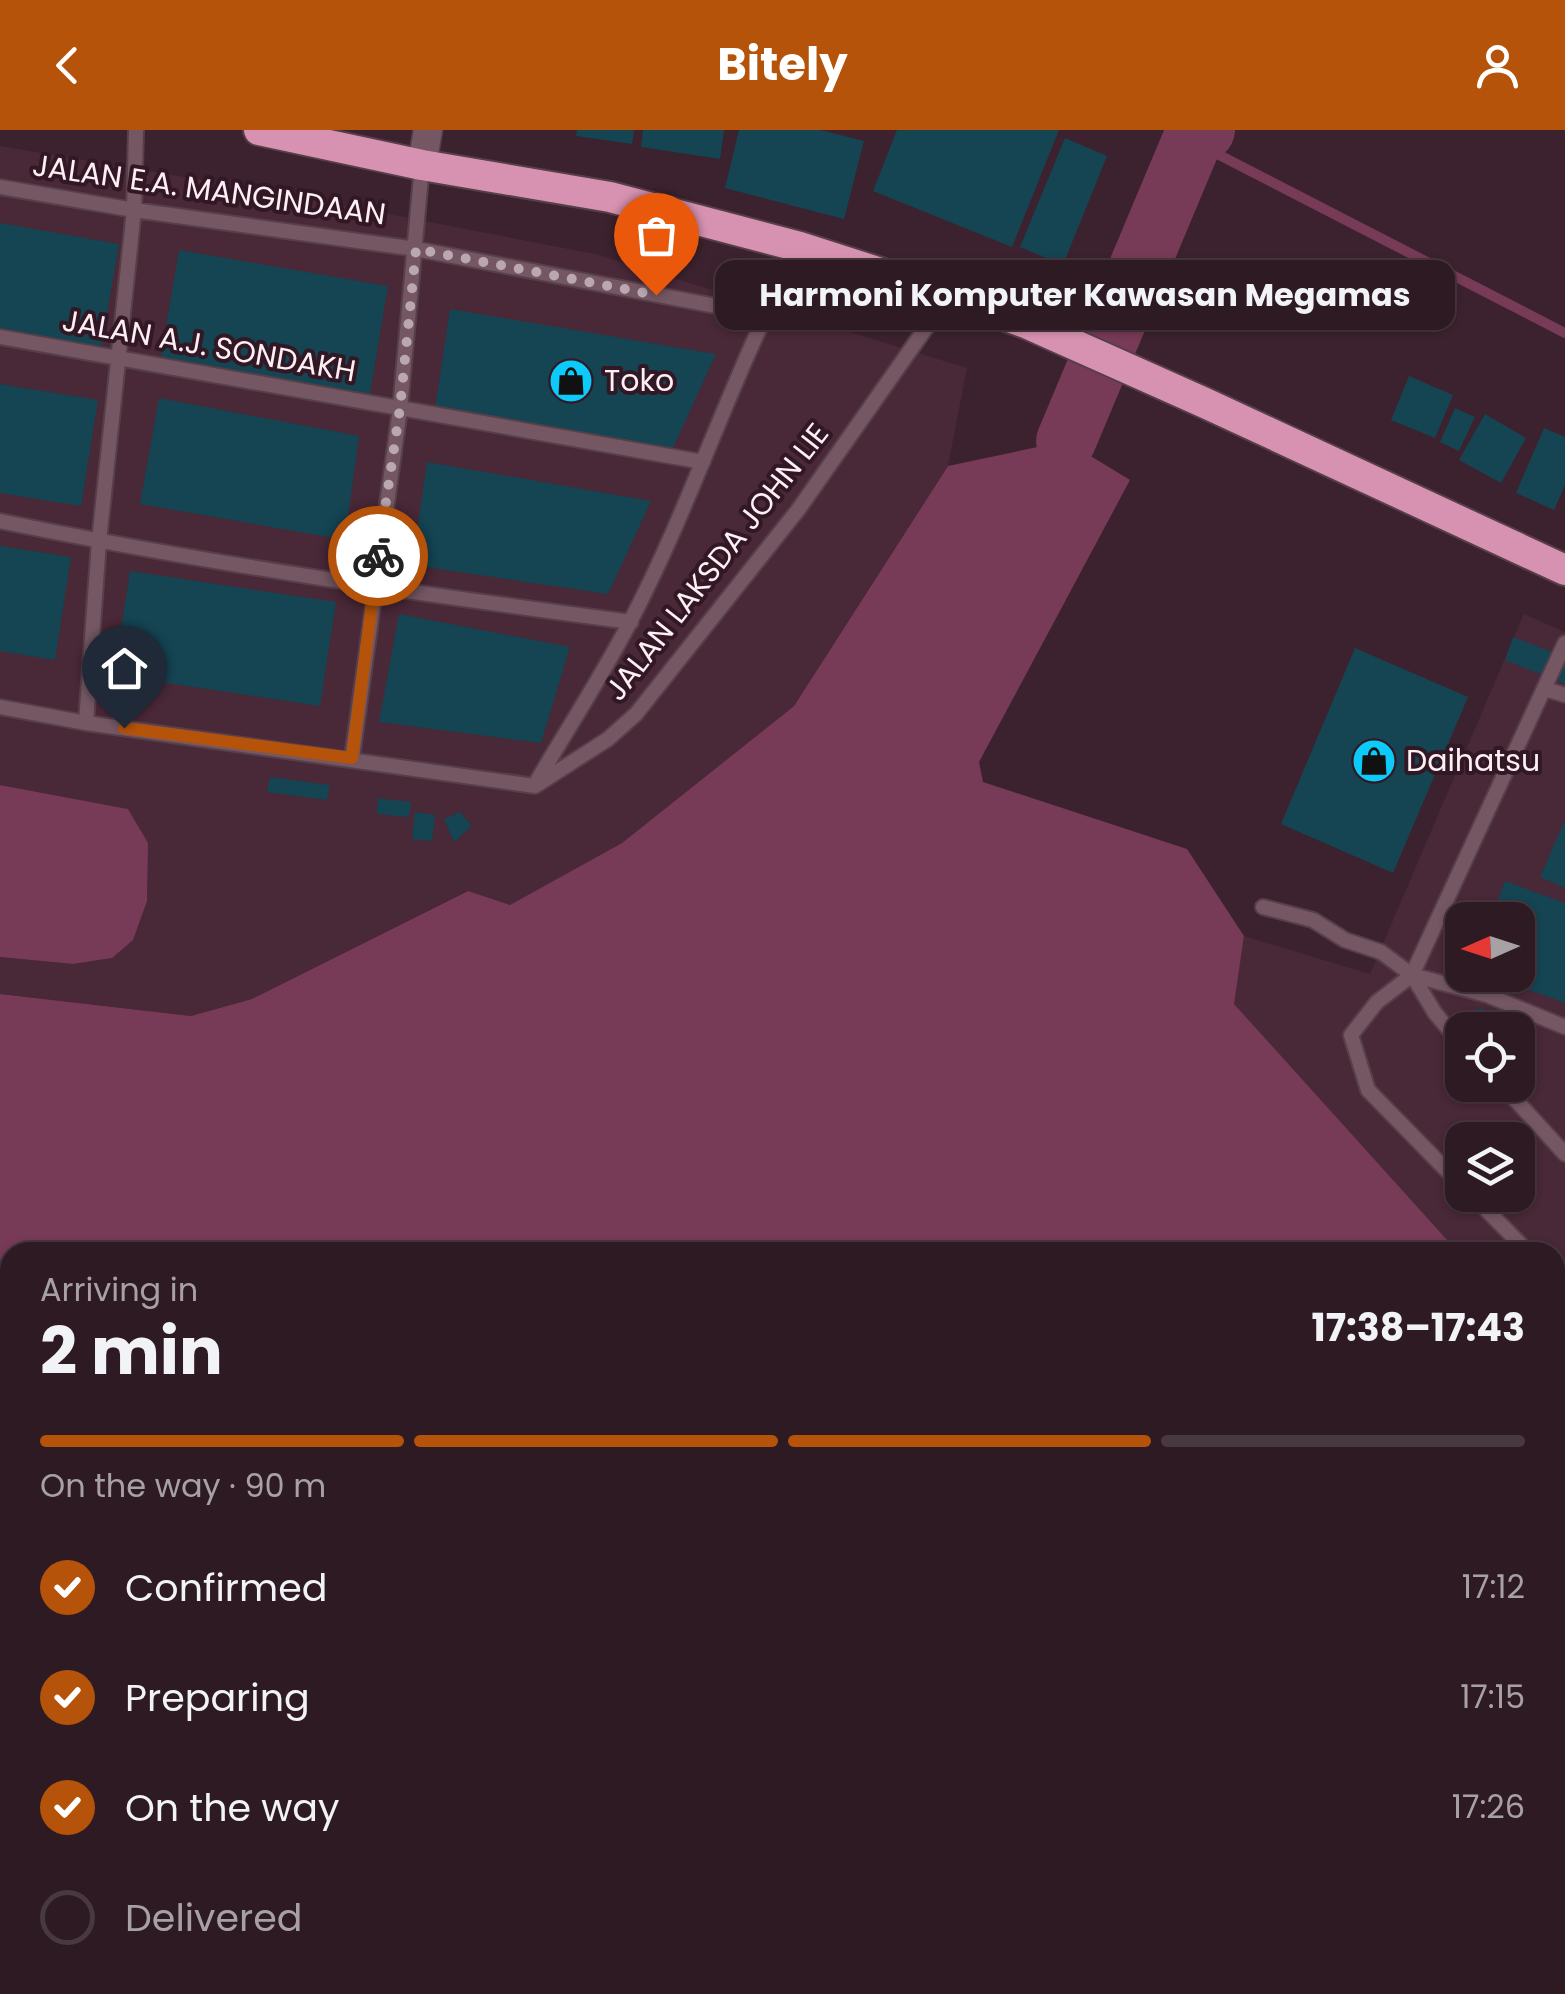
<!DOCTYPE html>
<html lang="en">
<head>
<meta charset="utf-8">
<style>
	:root { --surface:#2d1a22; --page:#39272f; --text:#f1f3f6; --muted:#a7a1a5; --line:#483840; --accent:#b45309 }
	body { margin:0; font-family:Poppins,sans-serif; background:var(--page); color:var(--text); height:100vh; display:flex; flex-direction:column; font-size:38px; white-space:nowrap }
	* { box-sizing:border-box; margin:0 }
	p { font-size:32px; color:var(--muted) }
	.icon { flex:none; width:55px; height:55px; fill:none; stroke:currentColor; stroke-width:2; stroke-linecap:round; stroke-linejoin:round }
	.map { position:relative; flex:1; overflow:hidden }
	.drawer { position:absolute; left:0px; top:1112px; width:1565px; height:752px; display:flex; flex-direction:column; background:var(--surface); border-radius:30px 30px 0 0; box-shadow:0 2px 8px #0004,0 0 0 2px var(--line) }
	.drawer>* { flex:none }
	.needle { width:65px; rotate:267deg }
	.tools { position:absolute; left:1445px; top:772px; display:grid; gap:20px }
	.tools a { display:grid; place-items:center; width:90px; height:90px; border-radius:20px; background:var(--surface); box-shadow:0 2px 8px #0004,0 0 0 2px var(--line); font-size:50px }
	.pin { position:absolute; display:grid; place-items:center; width:85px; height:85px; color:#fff; margin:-102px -42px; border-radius:50% 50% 50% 0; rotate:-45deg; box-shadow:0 0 10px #0007 }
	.pin .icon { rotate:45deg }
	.courier { position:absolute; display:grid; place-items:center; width:100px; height:100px; margin:-50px; border:8px solid #b45309; border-radius:50%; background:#fff; color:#222; box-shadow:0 2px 12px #0007 }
	.bubble { position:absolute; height:70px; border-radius:20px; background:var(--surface); box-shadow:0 2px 8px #0004,0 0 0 2px var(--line); font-size:32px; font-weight:700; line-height:70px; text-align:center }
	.headline em { font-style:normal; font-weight:700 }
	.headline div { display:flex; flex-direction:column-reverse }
	.headline { display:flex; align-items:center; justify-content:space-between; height:170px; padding:0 40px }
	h1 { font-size:65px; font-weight:700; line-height:75px }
	.bar { display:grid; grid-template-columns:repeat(4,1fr); gap:15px 10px; align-content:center; height:120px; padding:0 40px }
	.bar i { height:12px; border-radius:8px; background:var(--line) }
	.bar .selected { background:var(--accent) }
	.bar p { grid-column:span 4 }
	ol { padding:0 40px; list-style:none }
	li { display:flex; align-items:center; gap:30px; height:110px }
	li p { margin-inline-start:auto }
	li .icon { padding:10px; border-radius:50%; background:var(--accent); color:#fff; stroke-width:4 }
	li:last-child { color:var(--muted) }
	li i { width:55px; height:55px; border:5px solid var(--line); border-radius:50% }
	header { display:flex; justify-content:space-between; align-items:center; height:130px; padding:0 40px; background:var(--accent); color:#fff; font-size:45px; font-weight:700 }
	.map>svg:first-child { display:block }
	.built { fill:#492837; fill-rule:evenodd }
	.water { fill:#773a57 }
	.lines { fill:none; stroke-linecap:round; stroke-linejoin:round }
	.stream { stroke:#773a57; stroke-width:10 }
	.river { stroke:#773a57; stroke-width:60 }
	.building { fill:#154453 }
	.lane-casing { stroke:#573f4a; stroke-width:18 }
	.street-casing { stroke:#573f4a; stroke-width:31 }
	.highway-casing { stroke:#573f4a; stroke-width:34 }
	.lane { stroke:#745763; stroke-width:14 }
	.street { stroke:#745763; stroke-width:28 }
	.highway { stroke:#d892b1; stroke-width:30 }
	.done { stroke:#baa7af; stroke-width:10; stroke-dasharray:0 18 }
	.route { stroke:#b45309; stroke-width:12 }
	.labels { text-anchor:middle; stroke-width:8; stroke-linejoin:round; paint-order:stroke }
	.street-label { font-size:30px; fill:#feeff5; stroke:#321824 }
	.poi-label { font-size:30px; fill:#feeff5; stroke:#321824; text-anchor:start }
</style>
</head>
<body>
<header><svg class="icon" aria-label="back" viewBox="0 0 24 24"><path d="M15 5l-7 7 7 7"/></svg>Bitely<svg class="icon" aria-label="person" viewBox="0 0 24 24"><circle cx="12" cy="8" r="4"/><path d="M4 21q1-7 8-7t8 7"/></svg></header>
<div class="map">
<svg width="1565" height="1864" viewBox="0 0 1565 1864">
	<rect width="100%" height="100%" fill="#3c222e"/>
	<path class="built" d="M0,16L280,63L595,124L967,238L948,336L794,576L622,713L510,776L467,761L252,869L191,886L0,864V827L73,834L112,828L127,679L0,655Z
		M1524,484L1565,502V1303L1555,1286V1122H1458L1233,874L1244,806L1370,844ZM1462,790H1518V845H1462ZM1462,900H1518V955H1462ZM1462,1010H1518V1065H1462Z"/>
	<path class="water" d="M1066,311L1130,350L979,632L983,652L1187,719L1244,806L1234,874L1458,1122H10V1855H1555V1286L1565,1303V1864H0V864L191,886L252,869L468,761L510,775L622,713L794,576L948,336Z
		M0,655L128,679L148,713L147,771L133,810L112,828L73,834L0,827Z"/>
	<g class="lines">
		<path class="stream" d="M1192,11L1565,203"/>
		<path class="river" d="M1066,311L1192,11L1205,0"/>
	</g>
	<path class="building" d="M577,0H634L632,14L576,6Z
		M643,0H724L720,29L641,17Z
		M739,0H820L864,11L844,89L725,58Z
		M897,0H1059L1012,117L873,61Z
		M1065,8L1107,26L1063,135L1020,117Z
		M0,93L119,114L101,218L0,201Z
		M179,120L388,156L369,269L160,233Z
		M450,179L716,224L671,322L435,279Z
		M1409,246L1453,265L1435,308L1391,290Z
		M0,254L98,270L81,376L0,363Z
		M159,268L359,306L345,410L140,374Z
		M1455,278L1475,287L1459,321L1440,312Z
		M1485,284L1526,308L1501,353L1459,330Z
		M1544,298L1565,307V355L1554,380L1516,363Z
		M427,332L651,371L608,464L412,435Z
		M0,416L71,427L55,530L0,521Z
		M130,441L336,472L320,576L114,545Z
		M399,484L570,517L541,613L379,592Z
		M1513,507L1565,527V554L1505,530Z
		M1355,518L1468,567L1393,743L1281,694Z
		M270,647L330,655L327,670L267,662Z
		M378,668L411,672L409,687L377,684Z
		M415,682L435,685L432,711L412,709Z
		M460,682L472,696L454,712L444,689Z
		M1565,690V758L1540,747Z
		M1505,751L1565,773V873L1489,845H1518V790H1490Z
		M1480,877L1517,900H1465Z"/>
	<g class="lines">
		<defs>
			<path id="lane" d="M0,57L134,80L416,119L763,185
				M0,207L703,332
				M0,391C209,434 419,464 631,492
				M1545,559L1565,565
				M0,577L86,593L535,656L608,609L636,584L798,380L949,165
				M86,593L99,411L134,80L136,0
				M352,628L400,279L422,35
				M537,651C568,598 602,546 630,492C694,370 734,237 800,117
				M1263,777L1313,790L1345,810L1381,822L1412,845L1435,883L1462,915
				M1412,845L1487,865L1565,897
				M1502,955L1565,1024
				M1462,1056L1368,960L1351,905L1377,872L1412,845L1565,513
				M1472,1065L1528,1122
				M1555,1160L1565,1175"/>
			<path id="street" d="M422,35L428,0"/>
			<path id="highway" d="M259,0L422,35L610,67L800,117L949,165L1028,194L1205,273L1565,440"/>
		</defs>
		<use href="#lane" class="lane-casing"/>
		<use href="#street" class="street-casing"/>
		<use href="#highway" class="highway-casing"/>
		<use href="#lane" class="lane"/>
		<use href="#street" class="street"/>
		<use href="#highway" class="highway"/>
	</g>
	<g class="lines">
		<path class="done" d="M378,426L400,278L416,119L656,165"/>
		<path class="route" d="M124,598L352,628L378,426"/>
	</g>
	<defs>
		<symbol id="shop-disc" viewBox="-11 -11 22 22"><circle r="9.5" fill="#0ccafa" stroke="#321824"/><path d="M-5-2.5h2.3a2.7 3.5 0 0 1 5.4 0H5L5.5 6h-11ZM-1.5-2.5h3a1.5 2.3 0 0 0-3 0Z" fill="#111"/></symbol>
	</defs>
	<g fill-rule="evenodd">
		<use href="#shop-disc" x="546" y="226" width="50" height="50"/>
		<use href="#shop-disc" x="1349" y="606" width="50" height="50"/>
	</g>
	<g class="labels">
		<g class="street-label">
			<text transform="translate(209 60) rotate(8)" y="10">JALAN E.A. MANGINDAAN</text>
			<text transform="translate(209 216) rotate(10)" y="10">JALAN A.J. SONDAKH</text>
			<text transform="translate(717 432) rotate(-52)" y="10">JALAN LAKSDA JOHN LIE</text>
		</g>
		<g class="poi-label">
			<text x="604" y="261">Toko</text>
			<text x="1406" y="641">Daihatsu</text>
		</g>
	</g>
</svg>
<div class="tools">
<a><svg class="needle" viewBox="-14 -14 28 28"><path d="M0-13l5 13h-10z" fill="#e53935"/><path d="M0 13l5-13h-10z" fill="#a7a1a5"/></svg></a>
<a><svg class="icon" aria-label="locate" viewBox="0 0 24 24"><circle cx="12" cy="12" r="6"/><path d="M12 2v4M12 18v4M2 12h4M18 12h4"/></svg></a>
<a><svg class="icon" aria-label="layers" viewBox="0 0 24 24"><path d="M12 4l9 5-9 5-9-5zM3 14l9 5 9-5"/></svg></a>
</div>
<div class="pin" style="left:656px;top:165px;background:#ea580c"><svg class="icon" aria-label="bag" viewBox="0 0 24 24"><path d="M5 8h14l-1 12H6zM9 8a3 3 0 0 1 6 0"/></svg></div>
<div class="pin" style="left:124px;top:598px;background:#1f2937"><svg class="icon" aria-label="home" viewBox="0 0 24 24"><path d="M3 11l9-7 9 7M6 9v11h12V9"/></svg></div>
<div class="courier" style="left:378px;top:426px"><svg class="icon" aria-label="bike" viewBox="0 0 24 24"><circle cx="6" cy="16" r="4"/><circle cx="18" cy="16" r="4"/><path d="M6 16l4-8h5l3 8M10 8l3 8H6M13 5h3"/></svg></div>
<div class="bubble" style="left:715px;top:130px;width:740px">Harmoni Komputer Kawasan Megamas</div>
<section class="drawer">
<div class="headline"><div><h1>2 min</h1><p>Arriving in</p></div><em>17:38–17:43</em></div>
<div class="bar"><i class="selected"></i><i class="selected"></i><i class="selected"></i><i></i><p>On the way · 90 m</p></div>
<ol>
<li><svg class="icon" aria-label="check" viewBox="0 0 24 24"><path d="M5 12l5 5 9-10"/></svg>Confirmed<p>17:12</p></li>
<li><svg class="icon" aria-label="check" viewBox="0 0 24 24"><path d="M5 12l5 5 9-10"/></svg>Preparing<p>17:15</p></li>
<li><svg class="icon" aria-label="check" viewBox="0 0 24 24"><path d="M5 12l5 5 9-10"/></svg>On the way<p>17:26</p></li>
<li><i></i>Delivered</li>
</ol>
</section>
</div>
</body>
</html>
